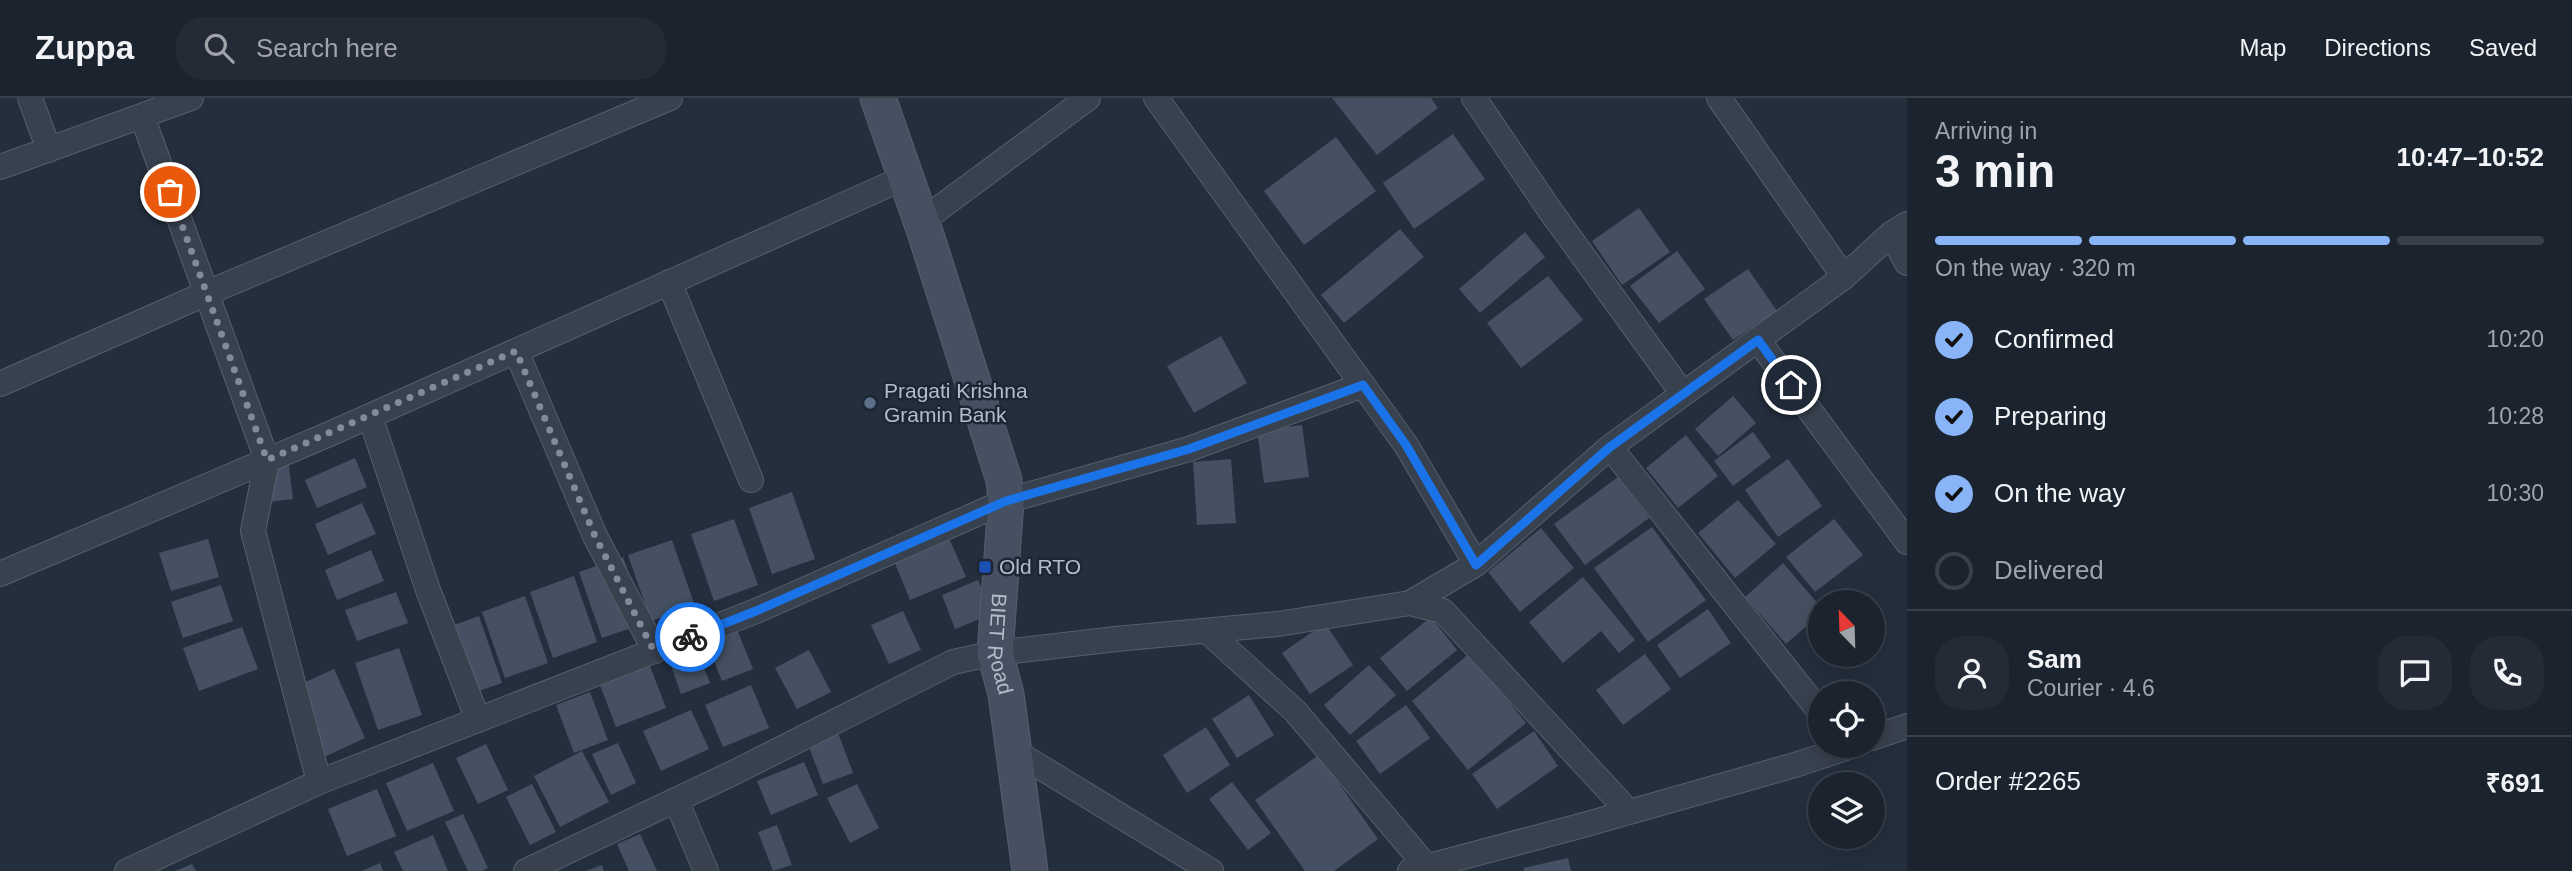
<!DOCTYPE html>
<html lang="en">
<head>
<meta charset="utf-8">
<style>
	:root { --surface:#1b232e; --page:#242b36; --text:#f1f3f6; --muted:#a0a4aa; --line:#39404a; --accent:#8ab4f8 }
	body { margin:0; font-family:Helvetica,sans-serif; background:var(--page); color:var(--text); height:100vh; display:flex; flex-direction:column; font-size:26px; white-space:nowrap }
	* { box-sizing:border-box; margin:0 }
	p { font-size:23px; color:var(--muted) }
	.icon { flex:none; width:38px; height:38px; fill:none; stroke:currentColor; stroke-width:2; stroke-linecap:round; stroke-linejoin:round }
	.map { position:relative; flex:1; overflow:hidden }
	.side { display:flex; flex-direction:column; background:var(--surface); width:665px }
	.side>* { flex:none }
	.needle { width:46px; rotate:337deg }
	.tools { position:absolute; left:1808px; top:492px; display:grid; gap:14px }
	.tools a { display:grid; place-items:center; width:77px; height:77px; border-radius:50%; background:var(--surface); box-shadow:0 4px 18px #0003,0 0 0 2px var(--line); font-size:35px }
	.pin { position:absolute; display:grid; place-items:center; width:60px; height:60px; color:#fff; margin:-30px; border:4px solid #fff; border-radius:50%; box-shadow:0 2px 7px #0007 }
	.courier { position:absolute; display:grid; place-items:center; width:70px; height:70px; margin:-35px; border:5px solid #1a73e8; border-radius:50%; background:#fff; color:#222; box-shadow:0 2px 9px #0007 }
	.summary em { font-style:normal; font-weight:700 }
	.summary div { display:flex; flex-direction:column-reverse }
	.summary { display:flex; align-items:center; justify-content:space-between; height:119px; padding:0 28px }
	h1 { font-size:46px; font-weight:700; line-height:52px }
	.bar { display:grid; grid-template-columns:repeat(4,1fr); gap:10px 7px; align-content:center; height:84px; padding:0 28px }
	.bar i { height:9px; border-radius:5px; background:var(--line) }
	.bar .current { background:var(--accent) }
	.bar p { grid-column:span 4 }
	.line { display:flex; align-items:center; gap:18px; padding:0 28px; border-top:2px solid var(--line) }
	.line div { flex:1 }
	.round { display:grid; place-items:center; flex:none; width:74px; height:74px; border-radius:28px; background:var(--page) }
	ol { padding:0 28px; list-style:none }
	li { display:flex; align-items:center; gap:21px; height:77px }
	li p { margin-inline-start:auto }
	li .icon { padding:7px; border-radius:50%; background:var(--accent); color:#111; stroke-width:4 }
	li:last-child { color:var(--muted) }
	li i { width:38px; height:38px; border:4px solid var(--line); border-radius:50% }
	header { display:flex; align-items:center; gap:42px; box-sizing:border-box; height:98px; padding:0 35px; background:var(--surface); border-bottom:2px solid var(--line) }
	header strong { font-size:33px }
	nav { display:flex; gap:38px; margin-inline-start:auto; font-size:24px }
	.search { width:490px; height:63px; background:var(--page); display:flex; align-items:center; gap:18px; box-sizing:border-box; padding:0 24px; border-radius:28px; color:var(--muted); font-size:26px }
	main { display:flex; flex:1; min-height:0 }
	.map>svg:first-child { display:block }
	.building { fill:#455162 }
	.lines { fill:none; stroke-linecap:round; stroke-linejoin:round }
	.street-casing { stroke:#565f6c; stroke-width:26 }
	.secondary-casing { stroke:#565f6c; stroke-width:37 }
	.street { stroke:#38414e; stroke-width:24 }
	.secondary { stroke:#465061; stroke-width:35 }
	.done { stroke:#828b98; stroke-width:7; stroke-dasharray:0 12.6 }
	.route { stroke:#1a73e8; stroke-width:9 }
	.service-dot { fill:#5c6f8a; stroke:#1d2633; stroke-width:2.5 }
	.transit-dot { fill:#1a4fb4; stroke:#1d2633; stroke-width:2.5 }
	.labels { text-anchor:middle; stroke-width:5; stroke-linejoin:round; paint-order:stroke }
	.poi-label { font-size:21px; fill:#b4bcc9; stroke:#1d2633; text-anchor:start }
	.street-label { font-size:21px; fill:#b4bcc9; stroke:#1d2633 }
</style>
</head>
<body>
<header>
<strong>Zuppa</strong>
<div class="search"><svg class="icon" aria-label="search" viewBox="0 0 24 24"><circle cx="10" cy="10" r="6"/><path d="M15 15l6 6"/></svg>Search here</div>
<nav><a>Map</a><a>Directions</a><a>Saved</a></nav>
</header>
<main>
<div class="map">
<svg width="1907" height="773" viewBox="0 0 1907 773">
	<rect width="100%" height="100%" fill="#242f3e"/>
	<path class="building" d="M1332,0H1431L1438,10L1377,57Z
		M1453,36L1485,81L1414,131L1383,85Z
		M1336,39L1376,93L1304,147L1264,93Z
		M1639,110L1670,154L1622,187L1592,143Z
		M1400,131L1424,159L1344,225L1321,197Z
		M1525,134L1545,159L1480,215L1459,191Z
		M1677,153L1705,191L1659,225L1630,188Z
		M1748,171L1777,213L1733,242L1704,201Z
		M1548,178L1583,222L1521,270L1487,225Z
		M1221,238L1247,285L1194,315L1167,268Z
		M1733,298L1756,325L1718,358L1695,331Z
		M1302,327L1309,379L1264,385L1257,332Z
		M1753,334L1771,359L1733,388L1714,363Z
		M1686,337L1718,378L1678,410L1646,370Z
		M287,353L293,401L262,405L256,357Z
		M355,360L367,389L317,410L305,382Z
		M1231,361L1236,425L1197,427L1193,364Z
		M1788,361L1822,408L1778,439L1745,392Z
		M1618,379L1649,420L1585,467L1554,426Z
		M792,394L815,461L772,476L749,410Z
		M1738,402L1776,446L1735,480L1698,435Z
		M362,405L376,436L328,457L315,426Z
		M734,421L758,487L714,503L691,436Z
		M1834,421L1863,457L1815,494L1786,459Z
		M1652,429L1706,502L1648,544L1594,470Z
		M1541,430L1574,470L1520,514L1488,474Z
		M949,440L966,479L910,502L894,463Z
		M208,441L219,479L171,493L159,455Z
		M672,442L695,508L651,523L628,457Z
		M371,452L384,483L337,502L325,472Z
		M623,459L646,525L602,540L579,474Z
		M1783,465L1820,508V516L1786,546L1745,499Z
		M574,478L597,544L553,560L530,494Z
		M1583,479L1635,542L1619,555L1601,533L1563,565L1529,524Z
		M978,482L992,516L955,531L942,497Z
		M221,487L233,523L183,540L171,504Z
		M396,494L408,525L357,543L345,512Z
		M525,498L548,565L505,580L482,514Z
		M1708,511L1731,545L1680,580L1657,547Z
		M903,513L921,552L889,566L871,527Z
		M479,518L502,585L458,600L435,534Z
		M1431,519L1457,552L1407,593L1380,560Z
		M1325,525L1353,567L1310,596L1282,555Z
		M242,529L258,571L199,593L183,550Z
		M736,529L753,571L722,583L705,541Z
		M399,550L422,617L378,632L355,565Z
		M697,552L710,585L681,596L669,562Z
		M809,552L831,594L797,611L775,570Z
		M1470,555L1526,625L1468,672L1412,603Z
		M1645,556L1671,591L1623,627L1596,592Z
		M648,563L666,610L616,629L598,582Z
		M1369,567L1396,597L1350,637L1324,607Z
		M334,571L365,640L320,661L288,592Z
		M751,587L769,630L723,649L705,607Z
		M590,594L608,642L574,655L556,607Z
		M1249,597L1274,637L1237,660L1212,621Z
		M1406,607L1430,640L1380,676L1356,643Z
		M691,612L709,651L661,673L643,633Z
		M1206,629L1230,667L1187,695L1163,657Z
		M837,632L853,675L823,686L807,644Z
		M1534,633L1558,668L1497,711L1472,676Z
		M618,645L636,685L611,697L592,656Z
		M486,646L508,692L478,706L456,660Z
		M582,653L609,704L560,729L534,678Z
		M1319,657L1378,741L1334,773H1305L1255,702Z
		M804,664L818,697L771,717L757,683Z
		M433,665L454,713L407,733L386,685Z
		M1232,684L1271,735L1248,752L1209,701Z
		M532,686L556,734L530,747L506,699Z
		M857,686L879,730L850,745L827,700Z
		M377,691L396,738L347,758L328,711Z
		M463,716L488,770L482,773H468L445,724Z
		M777,727L792,767L773,773L758,734Z
		M640,736L657,773H629L617,746Z
		M433,737L448,773H403L394,754Z
		M1568,760L1571,773H1524L1523,770Z
		M380,765L383,773H362Z
		M192,766L196,773H175Z
		M602,767L604,773H586Z"/>
	<g class="lines">
		<defs>
			<path id="street" d="M30,0L49,52
				M1156,0L1406,347L1476,466
				M1474,0L1549,111L1683,296
				M1719,0L1844,179
				M142,18L267,362L253,433L319,684
				M0,69L191,0
				M922,123L1088,0
				M1891,136L1907,165
				M669,184L751,382
				M1758,242L1907,444
				M516,253L595,438L655,553
				M0,286L207,195L670,0
				M370,318L428,492L478,622
				M1610,349L1820,614
				M0,476L334,334L906,79
				M1410,505L1443,513L1629,714
				M1207,533L1295,613L1427,769
				M1872,640L1907,628
				M1014,653L1211,773
				M676,702L706,773
				M127,773L319,684L756,513L1006,403L1189,351L1363,287
				M526,773L735,674L953,564L995,555L1116,541L1278,526L1410,505L1476,466L1610,349L1844,179L1891,136L1907,126
				M1410,773L1580,728L1795,667L1852,648"/>
			<g id="secondary">
				<path id="s1" d="M878,0L926,137L1004,382L1006,403L995,555L1006,596L1030,773"/>
			</g>
		</defs>
		<use href="#street" class="street-casing"/>
		<use href="#secondary" class="secondary-casing"/>
		<use href="#street" class="street"/>
		<use href="#secondary" class="secondary"/>
	</g>
	<g class="lines">
		<path class="done" d="M170,94L267,362L516,253L595,438L654,553L690,539"/>
		<path class="route" d="M690,539L756,513L1006,403L1189,351L1363,287L1406,347L1476,467L1610,349L1758,242L1791,287"/>
	</g>
	<circle class="service-dot" cx="870" cy="305" r="7"/>
	<rect class="transit-dot" x="978" y="462" width="14" height="14" rx="3.5"/>
	<g class="labels">
		<g class="poi-label">
			<text x="884" y="300">Pragati Krishna<tspan x="884" dy="24">Gramin Bank</tspan></text>
			<text x="999" y="476">Old RTO</text>
		</g>
		<g class="street-label">
			<text dy="7" stroke="none"><textPath href="#s1" startOffset="567">BIET Road</textPath></text>
		</g>
	</g>
</svg>
<div class="tools">
<a><svg class="needle" viewBox="-14 -14 28 28"><path d="M0-13l5 13h-10z" fill="#e53935"/><path d="M0 13l5-13h-10z" fill="#a0a4aa"/></svg></a>
<a><svg class="icon" aria-label="locate" viewBox="0 0 24 24"><circle cx="12" cy="12" r="6"/><path d="M12 2v4M12 18v4M2 12h4M18 12h4"/></svg></a>
<a><svg class="icon" aria-label="layers" viewBox="0 0 24 24"><path d="M12 4l9 5-9 5-9-5zM3 14l9 5 9-5"/></svg></a>
</div>
<div class="pin" style="left:170px;top:94px;background:#ea580c"><svg class="icon" aria-label="bag" viewBox="0 0 24 24"><path d="M5 8h14l-1 12H6zM9 8a3 3 0 0 1 6 0"/></svg></div>
<div class="pin" style="left:1791px;top:287px;background:#1f2937"><svg class="icon" aria-label="home" viewBox="0 0 24 24"><path d="M3 11l9-7 9 7M6 9v11h12V9"/></svg></div>
<div class="courier" style="left:690px;top:539px"><svg class="icon" aria-label="bike" viewBox="0 0 24 24"><circle cx="6" cy="16" r="4"/><circle cx="18" cy="16" r="4"/><path d="M6 16l4-8h5l3 8M10 8l3 8H6M13 5h3"/></svg></div>
</div>
<section class="side">
<div class="summary"><div><h1>3 min</h1><p>Arriving in</p></div><em>10:47–10:52</em></div>
<div class="bar"><i class="current"></i><i class="current"></i><i class="current"></i><i></i><p>On the way · 320 m</p></div>
<ol>
<li><svg class="icon" aria-label="check" viewBox="0 0 24 24"><path d="M5 12l5 5 9-10"/></svg>Confirmed<p>10:20</p></li>
<li><svg class="icon" aria-label="check" viewBox="0 0 24 24"><path d="M5 12l5 5 9-10"/></svg>Preparing<p>10:28</p></li>
<li><svg class="icon" aria-label="check" viewBox="0 0 24 24"><path d="M5 12l5 5 9-10"/></svg>On the way<p>10:30</p></li>
<li><i></i>Delivered</li>
</ol>
<div class="line" style="height:126px"><a class="round"><svg class="icon" aria-label="person" viewBox="0 0 24 24"><circle cx="12" cy="8" r="4"/><path d="M4 21q1-7 8-7t8 7"/></svg></a><div><b>Sam</b><p>Courier · 4.6</p></div><a class="round"><svg class="icon" aria-label="chat" viewBox="0 0 24 24"><path d="M4 5h16v11H9l-5 4z"/></svg></a><a class="round"><svg class="icon" aria-label="phone" viewBox="0 0 24 24"><path d="M5 4h4l2 5-3 2q2 4 5 5l2-3 5 2v4C11 20 4 13 5 4z"/></svg></a></div>
<div class="line" style="height:91px"><div>Order #2265</div><b>₹691</b></div>
</section>
</main>
</body>
</html>
